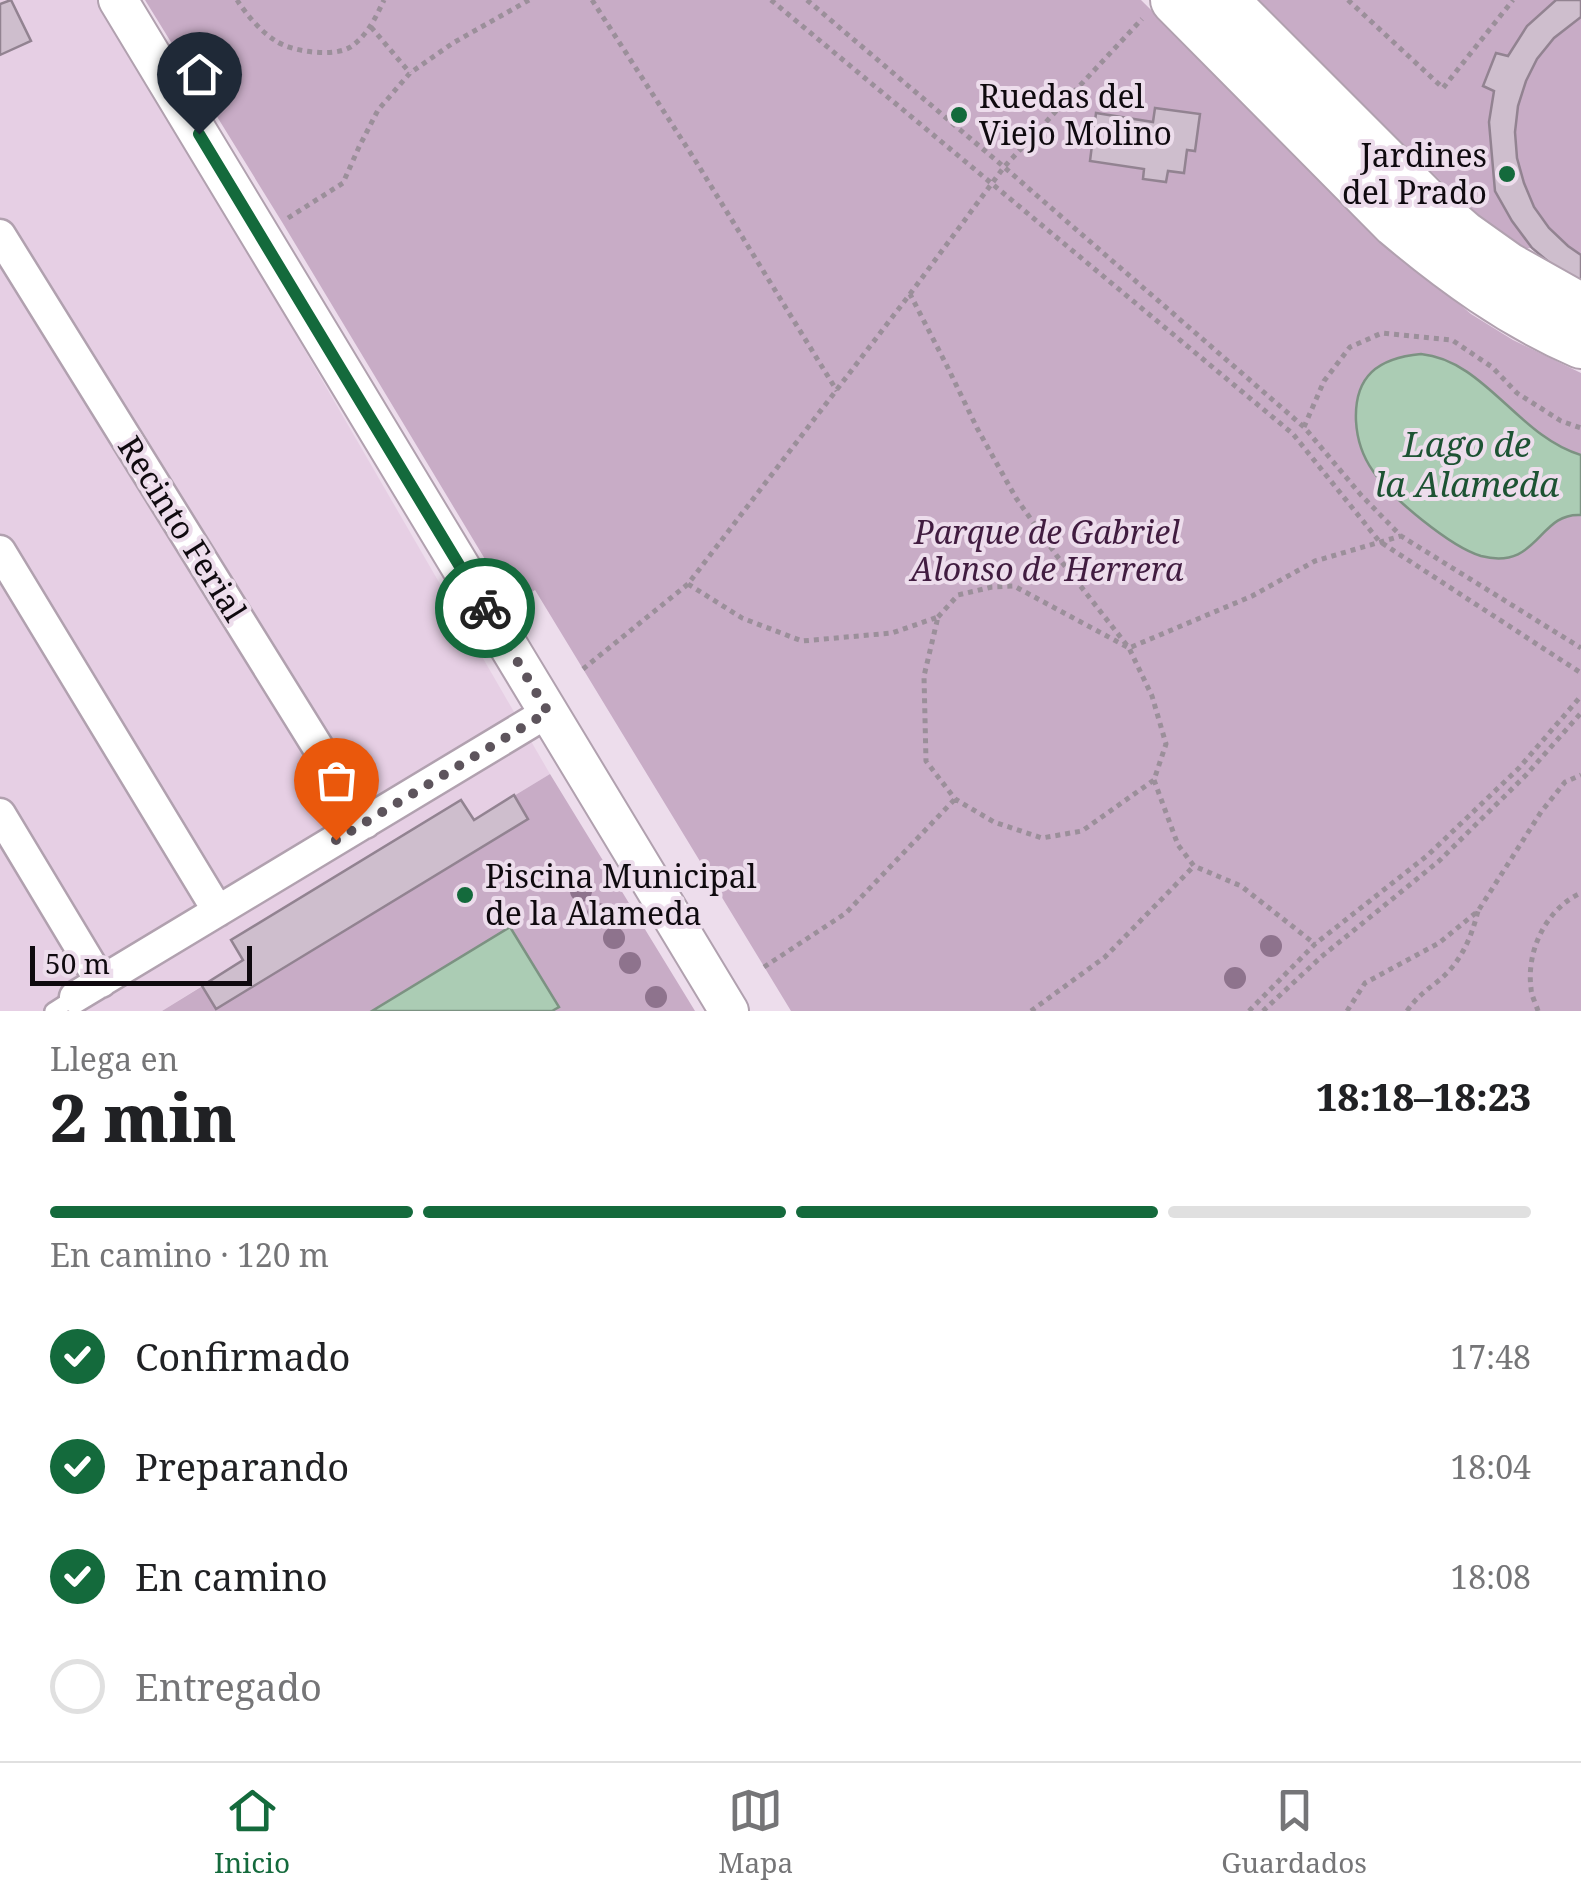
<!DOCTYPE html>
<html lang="es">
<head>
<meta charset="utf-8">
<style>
	:root { --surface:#fff; --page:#f2f2f2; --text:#202124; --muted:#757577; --line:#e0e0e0; --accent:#146a3c }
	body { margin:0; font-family:"Noto Serif",serif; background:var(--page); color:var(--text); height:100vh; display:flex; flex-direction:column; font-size:38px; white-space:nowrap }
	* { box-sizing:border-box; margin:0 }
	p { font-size:32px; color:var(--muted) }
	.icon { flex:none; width:55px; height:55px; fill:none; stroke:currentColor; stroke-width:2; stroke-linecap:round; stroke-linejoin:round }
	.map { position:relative; height:1011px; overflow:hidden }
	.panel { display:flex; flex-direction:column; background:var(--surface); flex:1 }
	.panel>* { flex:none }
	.scale { position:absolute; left:30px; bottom:25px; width:222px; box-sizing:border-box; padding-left:10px; border:5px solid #0f0a0f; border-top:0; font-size:28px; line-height:35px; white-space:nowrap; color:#0f0a0f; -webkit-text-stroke:8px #edddec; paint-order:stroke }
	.pin { position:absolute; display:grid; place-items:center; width:85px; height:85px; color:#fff; margin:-102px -42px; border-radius:50% 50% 50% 0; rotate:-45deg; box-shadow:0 0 10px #0007 }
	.pin .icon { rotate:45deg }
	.courier { position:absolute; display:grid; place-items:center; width:100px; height:100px; margin:-50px; border:8px solid #146a3c; border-radius:50%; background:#fff; color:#222; box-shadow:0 2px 12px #0007 }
	.overview em { font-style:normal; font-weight:800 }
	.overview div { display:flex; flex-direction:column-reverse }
	.overview { display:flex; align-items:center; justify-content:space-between; height:170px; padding:0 50px }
	h1 { font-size:65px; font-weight:800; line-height:75px }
	.bar { display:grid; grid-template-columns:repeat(4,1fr); gap:15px 10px; align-content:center; height:120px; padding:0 50px }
	.bar i { height:12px; border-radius:8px; background:var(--line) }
	.bar .selected { background:var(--accent) }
	.bar p { grid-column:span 4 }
	ol { padding:0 50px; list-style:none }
	li { display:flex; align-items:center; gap:30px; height:110px }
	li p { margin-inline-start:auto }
	li .icon { padding:10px; border-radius:50%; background:var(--accent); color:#fff; stroke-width:4 }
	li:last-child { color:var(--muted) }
	li i { width:55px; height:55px; border:5px solid var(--line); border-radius:50% }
	.tab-bar { display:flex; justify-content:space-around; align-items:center; height:140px; border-top:2px solid var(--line); background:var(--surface); font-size:28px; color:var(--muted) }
	.tab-bar a { display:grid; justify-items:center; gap:5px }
	.tab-bar .selected { color:var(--accent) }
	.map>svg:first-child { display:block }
	.built { fill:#e6cfe4 }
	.green { fill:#c8acc6 }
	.water { fill:#abccb4; stroke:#7c9282; stroke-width:2.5 }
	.building { fill:#cebecd; stroke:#928391; stroke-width:2.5 }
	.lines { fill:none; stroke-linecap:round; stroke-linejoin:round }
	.service-casing { stroke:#b1a1af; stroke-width:20 }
	.minor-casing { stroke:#b1a1af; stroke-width:35 }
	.tertiary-casing { stroke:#b1a1af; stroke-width:42 }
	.primary-casing { stroke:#b1a1af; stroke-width:52 }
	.path { stroke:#9b8f9a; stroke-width:5; stroke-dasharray:5 5; stroke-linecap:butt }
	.service { stroke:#fff; stroke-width:15 }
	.minor { stroke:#fff; stroke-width:30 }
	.tertiary { stroke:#fff; stroke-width:38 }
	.primary { stroke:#fff; stroke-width:48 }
	.tree { fill:#8e738d }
	.done { stroke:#5d545c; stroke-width:10; stroke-dasharray:0 18 }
	.route { stroke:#146a3c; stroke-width:12 }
	.poi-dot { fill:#146a3c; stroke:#edddec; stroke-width:4 }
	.labels { text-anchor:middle; stroke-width:8; stroke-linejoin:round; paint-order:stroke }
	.poi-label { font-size:32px; fill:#0f0a0f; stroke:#edddec; text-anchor:start }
	.street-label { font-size:32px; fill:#0f0a0f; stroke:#edddec }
	.park-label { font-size:32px; font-style:italic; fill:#411c40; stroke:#edddec }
	.water-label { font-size:35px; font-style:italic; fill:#1d5333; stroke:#edddec }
</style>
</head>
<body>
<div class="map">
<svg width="1581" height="1011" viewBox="0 0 1581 1011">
	<rect width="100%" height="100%" fill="#edddec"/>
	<path class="built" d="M0,0H102L550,774L474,820L461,800L231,941L243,960L162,1011H0Z"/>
	<path class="green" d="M145,0H1141L1371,228L1471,314L1513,340L1581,373V1011H791L535,590L512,604L282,222Z
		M1254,0H1581V284L1562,273L1532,248L1511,249Z
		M550,774L695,1011H162L243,961L231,940L461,800L474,820Z"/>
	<path class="water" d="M1421,354C1484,360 1519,437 1581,455V515C1538,512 1539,571 1481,556C1451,547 1391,498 1373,471C1363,457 1357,439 1356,421C1354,376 1378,358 1421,354Z
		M510,927L559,1007L552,1011H372Z"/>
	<path class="building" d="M11,0L31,41L0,55V4Z
		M1556,0H1581V17L1554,38L1537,59L1526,81L1518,106L1515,132L1517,158L1524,183L1534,207L1549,228L1568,246L1581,255V284L1562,273L1532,248L1512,221L1495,191L1489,122L1494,91L1483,86L1496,53L1508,56L1527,26Z
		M1155,108L1200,114L1195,151L1187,150L1184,173L1168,171L1166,182L1143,179L1144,169L1090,161L1096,113L1153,122Z
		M514,795L528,819L216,1009L202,986L243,960L231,940L461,800L474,820Z"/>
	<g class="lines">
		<defs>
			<path id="service" d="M53,1011L75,997"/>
			<path id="minor" d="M0,235L365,823
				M0,551L218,911
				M0,814L101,982
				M75,997L548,712"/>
			<path id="tertiary" d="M118,0L729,1011"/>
			<path id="primary" d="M1175,0L1396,223C1453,271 1512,314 1581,344
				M1223,0L1422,199L1463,235L1508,267L1581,308"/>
		</defs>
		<use href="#service" class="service-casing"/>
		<use href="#minor" class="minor-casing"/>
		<use href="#tertiary" class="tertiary-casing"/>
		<use href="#primary" class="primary-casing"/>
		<path class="path" d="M237,0C246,14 261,32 276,41C292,52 336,58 352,46C368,34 376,17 384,0
			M592,0L695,160L837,391
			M771,0L1293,434L1379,541L1581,673
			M807,0L1004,167L1304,427L1361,495L1401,536L1581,648
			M1348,0L1443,88L1513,0
			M371,27L410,73
			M288,218L343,183L359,147L378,110L410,73L453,43L529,0
			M1304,427L1324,381L1350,347L1382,333L1452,340L1492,367L1517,393L1561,421L1581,428
			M688,584L742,618L802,641L892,633L938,617L924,676L926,761L955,799L994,822L1042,838L1082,831L1154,780L1166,744L1152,696L1129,648L1057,556L1016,498L977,428L947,366L910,294
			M938,617L958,595L992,587L1014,586L1129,648L1252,596L1315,561L1401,536
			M583,669L688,584L910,294L1004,167L1142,19
			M1154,780L1178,845L1194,866L1241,886L1315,944
			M764,967L846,913L955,799
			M1031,1011L1105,957L1194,866
			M1249,1011L1315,944L1428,855L1519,768L1581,696
			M1263,1011L1321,957L1439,861L1526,775L1581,713
			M1347,1011L1365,983L1439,943L1478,911L1541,812L1565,782L1581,775
			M1407,1011C1416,998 1424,992 1437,982C1460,964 1471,939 1478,911
			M1538,1011C1536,1004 1531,995 1531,988C1526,950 1547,908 1581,893"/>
		<use href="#service" class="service"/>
		<use href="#minor" class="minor"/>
		<use href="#tertiary" class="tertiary"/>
		<use href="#primary" class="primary"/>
	</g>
	<g class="tree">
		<circle cx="581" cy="891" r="11"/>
		<circle cx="598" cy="914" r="11"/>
		<circle cx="614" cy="938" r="11"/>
		<circle cx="1271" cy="946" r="11"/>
		<circle cx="630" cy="963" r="11"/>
		<circle cx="1235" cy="978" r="11"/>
		<circle cx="656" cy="997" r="11"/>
	</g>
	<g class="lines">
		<path class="done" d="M336,840L548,712L485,608"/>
		<path class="route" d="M199,134L485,608"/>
	</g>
	<g class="poi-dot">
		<circle cx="959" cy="115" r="10"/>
		<circle cx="1507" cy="174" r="10"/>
		<circle cx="465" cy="895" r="10"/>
	</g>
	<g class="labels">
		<g class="poi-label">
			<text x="979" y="108">Ruedas del<tspan x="979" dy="37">Viejo Molino</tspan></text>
			<text x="1487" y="167" text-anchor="end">Jardines<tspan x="1487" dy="37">del Prado</tspan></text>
			<text x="485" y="888">Piscina Municipal<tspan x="485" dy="37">de la Alameda</tspan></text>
		</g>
		<g class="street-label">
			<text transform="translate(182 529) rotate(58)" y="11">Recinto Ferial</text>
		</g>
		<g class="park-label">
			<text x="1047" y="544">Parque de Gabriel<tspan x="1047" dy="37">Alonso de Herrera</tspan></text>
		</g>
		<g class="water-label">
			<text x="1467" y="457">Lago de<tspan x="1467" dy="40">la Alameda</tspan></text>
		</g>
	</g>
</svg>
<div class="scale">50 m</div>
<div class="pin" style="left:336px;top:840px;background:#ea580c"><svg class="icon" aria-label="bag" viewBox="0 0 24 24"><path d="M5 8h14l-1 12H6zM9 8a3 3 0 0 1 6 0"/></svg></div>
<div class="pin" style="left:199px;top:134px;background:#1f2937"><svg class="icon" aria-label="home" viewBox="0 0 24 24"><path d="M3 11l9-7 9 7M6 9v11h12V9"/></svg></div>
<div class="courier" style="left:485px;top:608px"><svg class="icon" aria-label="bike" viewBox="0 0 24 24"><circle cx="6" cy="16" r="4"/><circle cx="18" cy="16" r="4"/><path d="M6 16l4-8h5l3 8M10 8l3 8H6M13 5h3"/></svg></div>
</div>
<section class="panel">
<div class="overview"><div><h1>2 min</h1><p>Llega en</p></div><em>18:18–18:23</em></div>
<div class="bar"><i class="selected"></i><i class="selected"></i><i class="selected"></i><i></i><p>En camino · 120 m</p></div>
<ol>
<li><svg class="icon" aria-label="check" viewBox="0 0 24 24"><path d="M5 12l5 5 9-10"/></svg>Confirmado<p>17:48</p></li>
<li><svg class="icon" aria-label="check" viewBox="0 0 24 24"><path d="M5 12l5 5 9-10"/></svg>Preparando<p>18:04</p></li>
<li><svg class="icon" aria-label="check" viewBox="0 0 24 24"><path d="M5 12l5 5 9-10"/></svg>En camino<p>18:08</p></li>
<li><i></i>Entregado</li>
</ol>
</section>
<nav class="tab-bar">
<a class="selected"><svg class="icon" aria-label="home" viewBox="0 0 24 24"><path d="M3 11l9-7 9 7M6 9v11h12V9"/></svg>Inicio</a>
<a><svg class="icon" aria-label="map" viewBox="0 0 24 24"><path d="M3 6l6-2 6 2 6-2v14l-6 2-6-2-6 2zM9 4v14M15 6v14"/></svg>Mapa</a>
<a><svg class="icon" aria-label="saved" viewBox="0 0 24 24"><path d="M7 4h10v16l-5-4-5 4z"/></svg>Guardados</a>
</nav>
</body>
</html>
